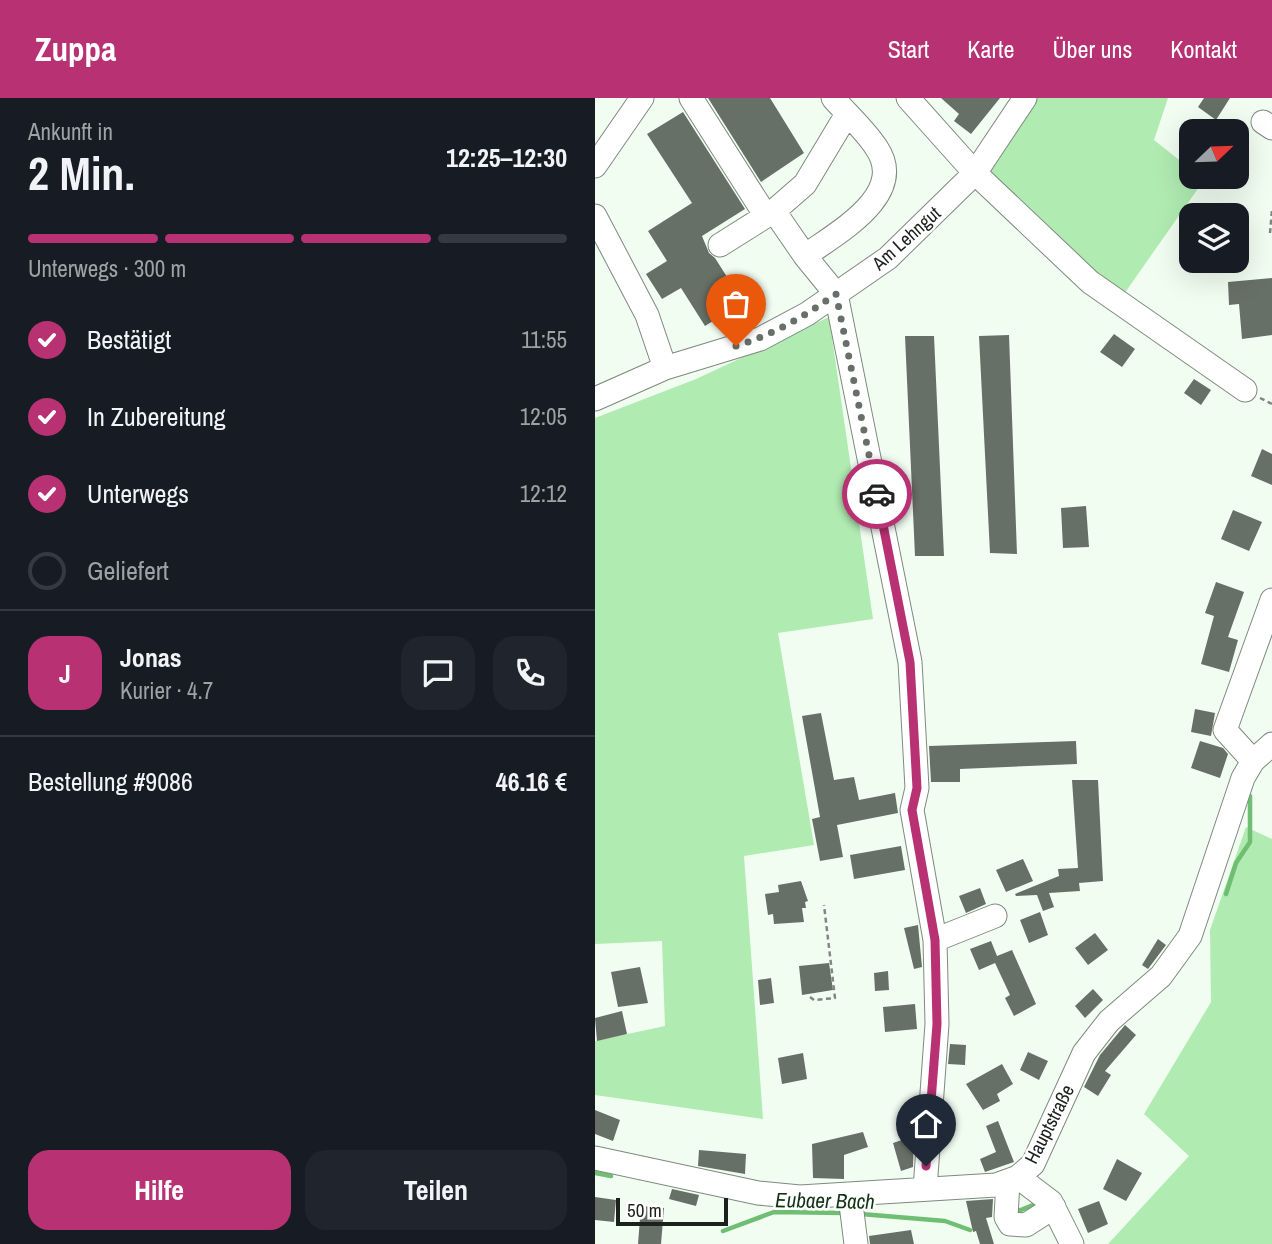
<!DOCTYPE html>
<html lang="de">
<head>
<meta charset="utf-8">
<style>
	:root { --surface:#171b24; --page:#20242c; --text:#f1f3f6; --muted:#9ea1a6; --line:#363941; --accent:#b83173 }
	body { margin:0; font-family:"Archivo Narrow",sans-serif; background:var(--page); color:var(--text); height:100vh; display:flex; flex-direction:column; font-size:26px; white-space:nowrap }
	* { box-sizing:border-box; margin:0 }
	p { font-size:23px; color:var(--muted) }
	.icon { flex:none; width:38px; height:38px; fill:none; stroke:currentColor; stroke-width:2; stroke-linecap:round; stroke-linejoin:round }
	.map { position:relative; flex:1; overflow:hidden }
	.panel { display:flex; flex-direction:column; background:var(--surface); width:595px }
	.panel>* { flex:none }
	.needle { width:46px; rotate:67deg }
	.fabs { position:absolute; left:584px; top:21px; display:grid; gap:14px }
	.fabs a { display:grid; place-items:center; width:70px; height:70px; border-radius:14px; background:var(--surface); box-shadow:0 7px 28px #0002; font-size:35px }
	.scale { position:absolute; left:21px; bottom:18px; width:112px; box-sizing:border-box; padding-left:7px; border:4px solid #1d211d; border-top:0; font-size:19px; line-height:24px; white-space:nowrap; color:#1d211d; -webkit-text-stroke:5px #fff; paint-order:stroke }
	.pin { position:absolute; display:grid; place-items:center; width:60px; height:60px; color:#fff; margin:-72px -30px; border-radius:50% 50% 50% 0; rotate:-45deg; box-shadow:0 0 7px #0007 }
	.pin .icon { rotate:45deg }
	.courier { position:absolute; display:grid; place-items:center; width:70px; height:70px; margin:-35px; border:5px solid #b83173; border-radius:50%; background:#fff; color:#222; box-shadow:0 2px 9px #0007 }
	.headline em { font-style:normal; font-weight:700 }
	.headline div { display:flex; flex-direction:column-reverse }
	.headline { display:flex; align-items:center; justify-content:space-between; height:119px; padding:0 28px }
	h1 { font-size:46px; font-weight:700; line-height:52px }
	.bar { display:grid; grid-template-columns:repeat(4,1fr); gap:10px 7px; align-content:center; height:84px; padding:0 28px }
	.bar i { height:9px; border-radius:5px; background:var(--line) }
	.bar .selected { background:var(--accent) }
	.bar p { grid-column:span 4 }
	.line { display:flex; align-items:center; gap:18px; padding:0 28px; border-top:2px solid var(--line) }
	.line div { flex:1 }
	.round { display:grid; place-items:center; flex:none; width:74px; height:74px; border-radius:21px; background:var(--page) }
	ol { padding:0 28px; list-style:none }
	li { display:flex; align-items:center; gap:21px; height:77px }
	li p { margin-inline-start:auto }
	li .icon { padding:7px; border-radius:50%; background:var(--accent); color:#fff; stroke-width:4 }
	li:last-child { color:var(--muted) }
	li i { width:38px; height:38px; border:4px solid var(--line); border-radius:50% }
	.cta { display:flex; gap:14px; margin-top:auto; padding:14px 28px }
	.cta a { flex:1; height:80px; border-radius:21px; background:var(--accent); color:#fff; font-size:28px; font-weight:700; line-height:80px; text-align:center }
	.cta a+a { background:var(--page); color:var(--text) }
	header { display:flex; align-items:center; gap:42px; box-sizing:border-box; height:98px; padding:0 35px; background:var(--accent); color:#fff }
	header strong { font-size:33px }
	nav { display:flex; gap:38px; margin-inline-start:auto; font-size:24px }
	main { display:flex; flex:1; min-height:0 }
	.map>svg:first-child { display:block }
	.green { fill:#b0ebb1 }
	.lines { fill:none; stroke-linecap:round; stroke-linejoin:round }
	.stream { stroke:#70bd74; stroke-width:4.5 }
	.building { fill:#677067 }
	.minor-casing { stroke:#7f897f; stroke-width:25 }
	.path { stroke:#808780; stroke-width:2.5; stroke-dasharray:5 3.5; stroke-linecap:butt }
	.minor { stroke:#fff; stroke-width:23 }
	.done { stroke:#686e68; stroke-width:7; stroke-dasharray:0 12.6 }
	.route { stroke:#b83173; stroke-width:9 }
	.labels { text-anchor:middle; stroke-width:5; stroke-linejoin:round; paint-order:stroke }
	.street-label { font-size:19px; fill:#1d211d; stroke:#fff }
	.water-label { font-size:21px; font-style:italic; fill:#133316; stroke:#fff }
</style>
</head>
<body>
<header>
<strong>Zuppa</strong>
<nav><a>Start</a><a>Karte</a><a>Über uns</a><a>Kontakt</a></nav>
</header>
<main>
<section class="panel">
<div class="headline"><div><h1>2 Min.</h1><p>Ankunft in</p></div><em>12:25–12:30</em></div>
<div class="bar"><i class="selected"></i><i class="selected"></i><i class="selected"></i><i></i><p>Unterwegs · 300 m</p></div>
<ol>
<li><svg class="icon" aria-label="check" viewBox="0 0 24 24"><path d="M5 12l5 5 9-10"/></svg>Bestätigt<p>11:55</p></li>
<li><svg class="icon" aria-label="check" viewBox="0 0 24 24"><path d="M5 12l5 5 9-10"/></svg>In Zubereitung<p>12:05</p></li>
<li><svg class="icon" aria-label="check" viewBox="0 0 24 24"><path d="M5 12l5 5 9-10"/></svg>Unterwegs<p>12:12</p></li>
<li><i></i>Geliefert</li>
</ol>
<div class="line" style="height:126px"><b class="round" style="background:var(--accent);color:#fff">J</b><div><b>Jonas</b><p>Kurier · 4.7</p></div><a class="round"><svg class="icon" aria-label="chat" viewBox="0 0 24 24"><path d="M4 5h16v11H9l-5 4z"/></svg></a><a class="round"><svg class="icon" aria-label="phone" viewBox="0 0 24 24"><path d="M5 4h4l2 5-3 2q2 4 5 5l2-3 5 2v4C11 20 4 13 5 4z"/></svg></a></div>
<div class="line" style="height:91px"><div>Bestellung #9086</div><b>46.16 €</b></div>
<div class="cta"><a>Hilfe</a><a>Teilen</a></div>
</section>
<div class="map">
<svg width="677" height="1146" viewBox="0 0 677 1146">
	<rect width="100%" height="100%" fill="#f2fdf2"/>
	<path class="green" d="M437,0H573L559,42L597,72V79L609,82L522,206L383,87Z
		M234,219L278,521L183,535L219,747L149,758L168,1021L0,997V943L70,928L67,843L0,846V320L101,281Z
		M651,729L677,741V1146H513L594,1058L549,1016L616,904L615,832Z"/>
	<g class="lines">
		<path class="stream" d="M631,796L641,765L655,744V698
			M0,1075L16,1078
			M421,1114L443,1105
			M266,1116L350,1123L375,1132
			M128,1133L179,1114L250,1115"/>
	</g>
	<path class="building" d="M113,0H175L209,55L166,84Z
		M346,0H405L376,36L359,23L364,16Z
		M609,0H635L621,22L603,9Z
		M88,14L150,111L107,138L114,155L120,160L148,204L110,228L86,190L67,201L51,176L72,163L53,133L97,105L52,36Z
		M677,180V237L647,241L644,206L634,207L633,184Z
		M519,236L540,251L527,269L505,254Z
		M414,237L422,456L395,455L384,238Z
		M310,238H339L349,458H320Z
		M599,281L616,292L606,307L589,295Z
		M667,351L677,356V387L656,378Z
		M491,408L494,449L468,450L466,410Z
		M638,412L667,424L654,453L626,441Z
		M621,484L649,494L633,539L643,542L634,574L606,566L619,518L610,515Z
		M600,611L620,615L616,638L596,634Z
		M226,615L239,682L259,679L264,702L300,695L303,715L242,727L248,759L225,763L217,721L225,719L207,618Z
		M481,643L482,666L365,671V684H336L334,648Z
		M605,643L628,650L633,656L625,680L596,670Z
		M477,682H503L508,783L484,785L485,793L454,795L459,809L448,813L442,797L421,798L420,796L464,778L463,771L483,770Z
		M306,748L310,772L259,781L255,757Z
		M428,761L438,783L411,794L401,772Z
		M206,783L213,803L210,804L211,810H207L209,824L179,826L178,816L173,817L170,796L184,794L183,787Z
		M385,790L391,806L371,815L364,798Z
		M445,814L453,837L434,845L425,822Z
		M323,827L327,869L319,871L309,830Z
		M500,835L513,852L493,867L480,850Z
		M563,841L571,847L553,871L547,867Z
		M396,843L402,858L417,852L441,906L419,918L410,900L415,897L400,865L384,872L375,851Z
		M234,865L238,892L207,897L204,868Z
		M45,869L53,905L23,909L16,874Z
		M293,873L294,892L280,893L279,875Z
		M176,880L179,905L165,907L163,882Z
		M498,891L508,902L490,920L480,908Z
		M320,906L322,931L290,934L288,909Z
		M27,913L32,936L2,943L0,920Z
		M530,927L541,937L510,973L516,977L503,998L489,989L505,957Z
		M355,946L371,947L370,967L353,966Z
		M433,954L453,963L444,982L425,972Z
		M208,955L212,981L187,986L183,960Z
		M407,966L418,986L402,996L405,1003L388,1012L371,986Z
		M0,1012L25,1022L18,1043L0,1036Z
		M403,1023L419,1064L390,1074L385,1061L401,1054L391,1028Z
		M268,1034L273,1049L249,1057V1081L218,1080L217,1046Z
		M319,1038L318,1069L306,1073L298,1045Z
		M104,1052L151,1056L150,1076L103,1068Z
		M522,1061L547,1075L531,1103L508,1091Z
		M77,1091L104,1097L101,1108L74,1101Z
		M0,1099L21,1102L19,1124L0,1122Z
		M398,1101L397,1119L391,1120L399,1146H385L381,1133L378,1134L371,1103Z
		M504,1103L513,1126L493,1135L483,1111Z
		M46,1108L69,1110L66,1146H43Z
		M316,1132L319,1146H275L274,1138Z"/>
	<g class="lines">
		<defs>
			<path id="minor" d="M96,0L171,118
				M238,0C252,16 269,31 281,49C314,97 241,135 210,158L241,196L315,564L322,690L317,712L340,842
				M313,0L380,75L495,184L650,292
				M668,24L677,30
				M0,68L47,0
				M179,113L210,86L252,16
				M0,118L52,217L70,270
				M125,147L179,113L210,158
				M0,301L70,270L165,241L212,216L293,160L380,75L430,0
				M658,663L630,632L677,502
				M0,1060L163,1095L205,1099L401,1087L423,1079L438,1066L489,955L514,923L566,878L595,838L648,680L658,663L677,646
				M423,1079L456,1104L477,1146
				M413,1083L411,1119L415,1126L431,1127L459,1109
				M330,1091L342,926L340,842L400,818
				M255,1098L261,1146"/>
		</defs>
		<use href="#minor" class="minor-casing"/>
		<path class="path" d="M675,135L677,112
			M665,300L677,306
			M215,899L219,902L240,900L229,807"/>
		<use href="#minor" class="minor"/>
	</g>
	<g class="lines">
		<path class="done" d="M141,248C178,237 210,218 241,196L282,396"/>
		<path class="route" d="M282,396L315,564L322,690L317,712L340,842L342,926L331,1068"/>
	</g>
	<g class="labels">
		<g class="street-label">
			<text transform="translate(311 140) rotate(-42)" y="7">Am Lehngut</text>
			<text transform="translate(454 1026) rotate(-63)" y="7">Hauptstraße</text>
		</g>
		<g class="water-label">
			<text transform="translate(230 1103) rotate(1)" y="7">Eubaer Bach</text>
		</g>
	</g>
</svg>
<div class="fabs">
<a><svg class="needle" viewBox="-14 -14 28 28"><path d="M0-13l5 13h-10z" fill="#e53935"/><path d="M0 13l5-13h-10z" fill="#9ea1a6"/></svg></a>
<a><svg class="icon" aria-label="layers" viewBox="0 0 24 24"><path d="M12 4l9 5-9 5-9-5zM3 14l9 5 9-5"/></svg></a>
</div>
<div class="scale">50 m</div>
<div class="pin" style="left:141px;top:248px;background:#ea580c"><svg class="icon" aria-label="bag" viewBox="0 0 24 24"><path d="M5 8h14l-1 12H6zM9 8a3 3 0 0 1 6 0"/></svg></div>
<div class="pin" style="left:331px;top:1068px;background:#1f2937"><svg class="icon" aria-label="home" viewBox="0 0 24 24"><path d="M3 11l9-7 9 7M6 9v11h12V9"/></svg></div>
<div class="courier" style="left:282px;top:396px"><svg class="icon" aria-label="car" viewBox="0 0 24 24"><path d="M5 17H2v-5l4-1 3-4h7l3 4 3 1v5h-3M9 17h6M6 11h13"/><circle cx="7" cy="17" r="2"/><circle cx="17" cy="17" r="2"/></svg></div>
</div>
</main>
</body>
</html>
